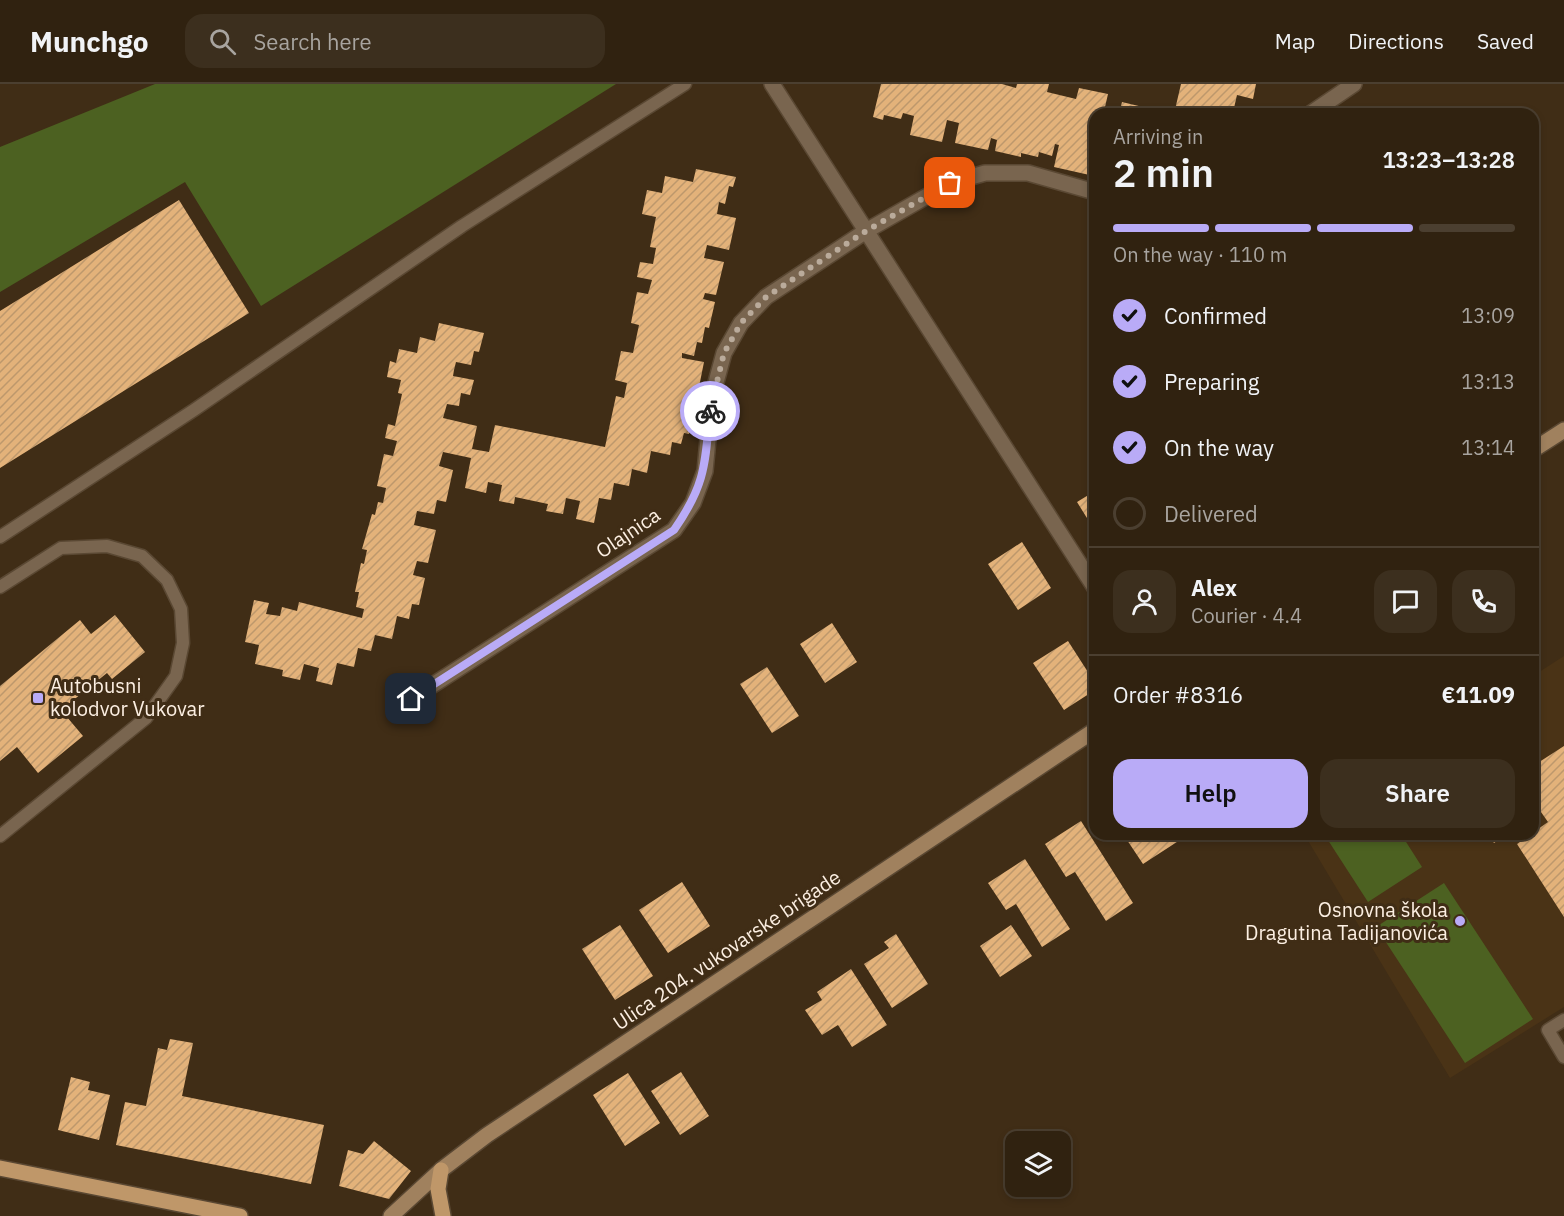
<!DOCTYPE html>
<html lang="en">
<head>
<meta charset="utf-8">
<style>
	:root { --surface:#302210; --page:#3c2f1e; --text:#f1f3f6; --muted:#a8a49f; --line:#4b3f30; --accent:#b9abf7 }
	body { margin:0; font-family:"IBM Plex Sans",sans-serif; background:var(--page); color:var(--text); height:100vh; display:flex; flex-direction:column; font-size:22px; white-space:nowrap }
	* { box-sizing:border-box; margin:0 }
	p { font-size:20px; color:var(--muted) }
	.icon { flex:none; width:33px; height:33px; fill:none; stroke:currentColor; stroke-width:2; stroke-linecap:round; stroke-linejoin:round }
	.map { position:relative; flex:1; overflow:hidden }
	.drawer { position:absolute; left:1089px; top:24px; width:450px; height:732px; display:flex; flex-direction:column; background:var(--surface); border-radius:18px; box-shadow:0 3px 9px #0003,0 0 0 2px var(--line) }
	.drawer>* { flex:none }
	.fabs { position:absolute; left:1005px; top:1047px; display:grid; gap:12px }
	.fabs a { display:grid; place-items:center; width:66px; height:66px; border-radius:12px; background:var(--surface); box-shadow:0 3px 9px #0003,0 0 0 2px var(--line); font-size:30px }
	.pin { position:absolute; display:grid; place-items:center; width:51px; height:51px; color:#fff; margin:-26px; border-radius:12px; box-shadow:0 3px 9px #0006 }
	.courier { position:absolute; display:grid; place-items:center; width:60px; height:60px; margin:-30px; border:4px solid #b9abf7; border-radius:50%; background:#fff; color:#222; box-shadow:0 2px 8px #0007 }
	.overview em { font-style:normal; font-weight:600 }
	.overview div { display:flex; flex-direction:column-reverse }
	.overview { display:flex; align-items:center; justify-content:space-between; height:102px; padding:0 24px }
	h1 { font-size:39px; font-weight:600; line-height:45px }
	.bar { display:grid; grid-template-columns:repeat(4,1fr); gap:9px 6px; align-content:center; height:72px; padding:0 24px }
	.bar i { height:8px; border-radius:4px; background:var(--line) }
	.bar .on { background:var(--accent) }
	.bar p { grid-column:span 4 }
	.line { display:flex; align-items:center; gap:15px; padding:0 24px; border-top:2px solid var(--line) }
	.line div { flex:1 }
	.round { display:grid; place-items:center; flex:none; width:63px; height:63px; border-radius:18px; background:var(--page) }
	ol { padding:0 24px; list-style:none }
	li { display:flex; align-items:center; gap:18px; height:66px }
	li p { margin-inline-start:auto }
	li .icon { padding:6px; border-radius:50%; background:var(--accent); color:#111; stroke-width:4 }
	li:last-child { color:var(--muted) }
	li i { width:33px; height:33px; border:3px solid var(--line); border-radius:50% }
	.button { display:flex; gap:12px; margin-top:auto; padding:12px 24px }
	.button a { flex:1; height:69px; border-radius:18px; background:var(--accent); color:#111; font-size:24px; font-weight:600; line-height:69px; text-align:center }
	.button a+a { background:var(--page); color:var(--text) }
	header { display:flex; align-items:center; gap:36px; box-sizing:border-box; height:84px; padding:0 30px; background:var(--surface); border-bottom:2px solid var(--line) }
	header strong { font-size:28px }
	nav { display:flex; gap:33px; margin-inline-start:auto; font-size:21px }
	.search { width:420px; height:54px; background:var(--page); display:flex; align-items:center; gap:15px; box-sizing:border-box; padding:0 21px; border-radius:18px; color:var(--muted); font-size:22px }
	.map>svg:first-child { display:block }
	.built { fill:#4a3316 }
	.park { fill:#4c6121 }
	.building { fill:url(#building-hatch) }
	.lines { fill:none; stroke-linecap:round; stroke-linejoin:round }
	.lane-casing { stroke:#5a4833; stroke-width:15 }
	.street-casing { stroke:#5a4833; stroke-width:18 }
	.secondary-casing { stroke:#5a4833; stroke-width:18 }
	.primary-casing { stroke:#5a4833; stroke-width:18 }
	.lane { stroke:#79654f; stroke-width:12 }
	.street { stroke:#79654f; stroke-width:15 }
	.secondary { stroke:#a0815e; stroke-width:15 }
	.primary { stroke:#bf9769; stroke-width:15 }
	.done { stroke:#baab9b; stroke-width:6; stroke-dasharray:0 10.8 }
	.route { stroke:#b9abf7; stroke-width:8 }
	.poi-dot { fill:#b9abf7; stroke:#402d16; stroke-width:2 }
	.labels { text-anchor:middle; stroke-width:6; stroke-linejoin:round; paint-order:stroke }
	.street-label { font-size:20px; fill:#fcefe2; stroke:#402d16 }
	.poi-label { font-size:20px; fill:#fcefe2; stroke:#402d16; text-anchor:start }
</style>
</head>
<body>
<header>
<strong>Munchgo</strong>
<div class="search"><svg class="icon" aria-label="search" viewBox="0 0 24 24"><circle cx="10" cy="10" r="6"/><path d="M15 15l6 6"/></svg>Search here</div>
<nav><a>Map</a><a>Directions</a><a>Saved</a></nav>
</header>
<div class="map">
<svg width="1564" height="1132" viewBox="0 0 1564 1132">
	<defs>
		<pattern id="building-hatch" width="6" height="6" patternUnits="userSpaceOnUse" patternTransform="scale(1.5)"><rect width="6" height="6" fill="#e3b27a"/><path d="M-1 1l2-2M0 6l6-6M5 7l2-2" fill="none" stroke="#bd986c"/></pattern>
	</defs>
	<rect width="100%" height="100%" fill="#402d16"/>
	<path class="built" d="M1564,572V923L1450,994L1304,750H1533V592Z"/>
	<path class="park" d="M155,0H616L261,222L185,98L0,208V63Z
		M1324,750H1401L1422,783L1368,818Z
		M1444,799L1533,935L1465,979L1376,843Z"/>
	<path class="building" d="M881,0H1002L1016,4L1017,0H1049L1047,8L1076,15L1079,4L1108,10L1105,23L1120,26L1122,18L1168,29L1095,30L1094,92L1054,83L1059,61L1055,60L1052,72L1039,68L1038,73L1021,69V73L995,67L997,56L991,54L988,66L955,59L959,39L947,36L942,58L910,51L914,32L903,29L901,35L884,31L883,36L873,33Z
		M1181,0H1256L1253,15L1237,11L1234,24L1255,30H1174Z
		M696,85L736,93L733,103L729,102L725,120L719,118L717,130L736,134L729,166L707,161L704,174L724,178L716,211L705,209L703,215L715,218L709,244L705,243L702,259L697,258L694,272L682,269V274L704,278L696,318L683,316V319L696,322L689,350L684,349L681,360L672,358L670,371L651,367L647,389L632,385L629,402L614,399L611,416L599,414L594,439L576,435L580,417L566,414L563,430L546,427L548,420L515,413L514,420L499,417L502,401L488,398L486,409L465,404L471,374L443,368L439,382L453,386L446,418L437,416L434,430L417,427L414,441L436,446L428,479L417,477L413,491L425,494L419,521L412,520L409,535L397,532L392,555L375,551L371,567L358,564L354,583L337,579L332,601L316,597L319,584L304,580L300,596L282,592L283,586L255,580L259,561L245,558L254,516L269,519L266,530L280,532L282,523L297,527L299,518L362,534L364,525L356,523L359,508H355L361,479L364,480L367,466L362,465L372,430L375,431L378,418L383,419L386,404L377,402L384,370L393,372L397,357L385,354L388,340L395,342L402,310L398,309L401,296L387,293L390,277L396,279L399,265L417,269L420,253L435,257L439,239L484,249L479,268L474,267L471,281L456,278L454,286L453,292L474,296L470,311L461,309L459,322L447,320L443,334L477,342L472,365L489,368L495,341L605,363L616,312L624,314L627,299L615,296L621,267L633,269L639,241L631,239L637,208L648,210L652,196L637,193L640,178L653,180L656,164L650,163L656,133L642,130L647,106L662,109L665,92L693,98Z
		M179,116L249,229L0,384V227Z
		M1095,407V447L1077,418Z
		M1022,458L1051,504L1018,526L988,480Z
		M115,531L145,568L112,595L107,589L61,626L83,652L38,689L17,663L0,677V602L80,536L91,550Z
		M832,539L857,578L825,599L800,560Z
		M1068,557L1095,599V606L1064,626L1033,579Z
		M767,583L799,632L772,649L740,600Z
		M1564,662V833L1517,760L1548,738L1541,728L1533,733V682Z
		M1081,737L1133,819L1106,837L1075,788L1066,793L1045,760Z
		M1123,750H1176L1180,756L1143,780Z
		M1488,750H1507L1494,759Z
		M1025,775L1070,845L1042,863L1016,820L1006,826L988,799Z
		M682,798L710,842L668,869L639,826Z
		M620,841L653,892L615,916L582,865Z
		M1011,841L1032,872L1000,893L980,862Z
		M896,850L928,900L892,924L864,880L889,864L884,858Z
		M851,885L887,941L852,963L838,941L822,951L805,926L822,916L817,908Z
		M170,955L193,959L182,1012L324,1041L311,1100L116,1061L125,1018L146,1022L158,964L167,966Z
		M681,988L709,1032L680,1051L651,1007Z
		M628,989L660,1039L625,1062L593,1011Z
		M71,993L90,998L88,1006L110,1011L99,1056L58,1046Z
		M374,1057L411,1087L389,1115L339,1102L348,1066L363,1070Z"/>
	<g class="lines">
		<defs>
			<path id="lane" d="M0,453L194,326L462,142L685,0
				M0,503L61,464L107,462L142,472L167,496L181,525L183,559L176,592L146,634L0,752
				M1564,936L1548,946L1564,973"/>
			<path id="street" d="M772,0L1095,504
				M1310,30L1354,0
				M411,615L674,446L693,419L705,387L712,313L724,269L741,239L766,213L866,147L950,99L985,89H1028L1095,108"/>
			<path id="secondary" d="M1533,366L1564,346
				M391,1132L441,1086L487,1051L1095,646"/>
			<path id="primary" d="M0,1084L240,1132
				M441,1086L438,1105L443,1132"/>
		</defs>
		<use href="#lane" class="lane-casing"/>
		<use href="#street" class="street-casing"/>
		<use href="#secondary" class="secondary-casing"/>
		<use href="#primary" class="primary-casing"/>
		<use href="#lane" class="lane"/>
		<use href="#street" class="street"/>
		<use href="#secondary" class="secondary"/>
		<use href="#primary" class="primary"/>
	</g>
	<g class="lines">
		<path class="done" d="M710,327L724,269L741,239L766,213L866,147L950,99"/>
		<path class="route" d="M411,615L674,446C706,400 705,380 710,327"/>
	</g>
	<g class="poi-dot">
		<rect x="32" y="608" width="12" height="12" rx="3"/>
		<circle cx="1460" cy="837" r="6"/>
	</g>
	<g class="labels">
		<g class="street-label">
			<text transform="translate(628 449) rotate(-34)" y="7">Olajnica</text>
			<text transform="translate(727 866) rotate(-34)" y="7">Ulica 204. vukovarske brigade</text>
		</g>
		<g class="poi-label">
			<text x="50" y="609">Autobusni<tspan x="50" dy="23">kolodvor Vukovar</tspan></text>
			<text x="1448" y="833" text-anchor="end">Osnovna škola<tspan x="1448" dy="23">Dragutina Tadijanovića</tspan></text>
		</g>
	</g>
</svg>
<div class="fabs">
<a><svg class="icon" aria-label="layers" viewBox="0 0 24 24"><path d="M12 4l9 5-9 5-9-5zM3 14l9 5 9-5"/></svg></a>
</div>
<div class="pin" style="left:950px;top:99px;background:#ea580c"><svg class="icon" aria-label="bag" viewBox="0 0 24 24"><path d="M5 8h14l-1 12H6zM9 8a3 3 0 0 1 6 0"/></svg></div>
<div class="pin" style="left:411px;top:615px;background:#1f2937"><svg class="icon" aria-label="home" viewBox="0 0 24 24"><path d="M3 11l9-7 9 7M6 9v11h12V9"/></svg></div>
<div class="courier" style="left:710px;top:327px"><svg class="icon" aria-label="bike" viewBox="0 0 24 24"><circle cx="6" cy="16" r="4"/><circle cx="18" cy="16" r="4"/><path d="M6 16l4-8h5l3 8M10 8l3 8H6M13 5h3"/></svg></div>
<section class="drawer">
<div class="overview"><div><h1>2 min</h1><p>Arriving in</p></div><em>13:23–13:28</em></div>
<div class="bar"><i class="on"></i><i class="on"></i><i class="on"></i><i></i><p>On the way · 110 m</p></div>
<ol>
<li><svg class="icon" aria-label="check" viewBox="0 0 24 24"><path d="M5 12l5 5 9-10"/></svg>Confirmed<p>13:09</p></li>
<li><svg class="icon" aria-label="check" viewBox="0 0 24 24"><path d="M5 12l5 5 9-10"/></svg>Preparing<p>13:13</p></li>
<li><svg class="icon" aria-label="check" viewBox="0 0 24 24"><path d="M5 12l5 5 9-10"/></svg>On the way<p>13:14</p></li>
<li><i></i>Delivered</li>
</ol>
<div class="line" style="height:108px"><a class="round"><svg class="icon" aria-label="person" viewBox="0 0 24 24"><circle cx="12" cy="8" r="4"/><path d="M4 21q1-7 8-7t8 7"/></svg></a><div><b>Alex</b><p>Courier · 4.4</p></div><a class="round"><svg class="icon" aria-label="chat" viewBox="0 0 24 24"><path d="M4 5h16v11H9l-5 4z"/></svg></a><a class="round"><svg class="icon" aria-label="phone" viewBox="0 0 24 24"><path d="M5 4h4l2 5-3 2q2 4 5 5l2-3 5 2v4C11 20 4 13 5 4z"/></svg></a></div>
<div class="line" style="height:78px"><div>Order #8316</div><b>€11.09</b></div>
<div class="button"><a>Help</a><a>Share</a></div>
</section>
</div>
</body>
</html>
